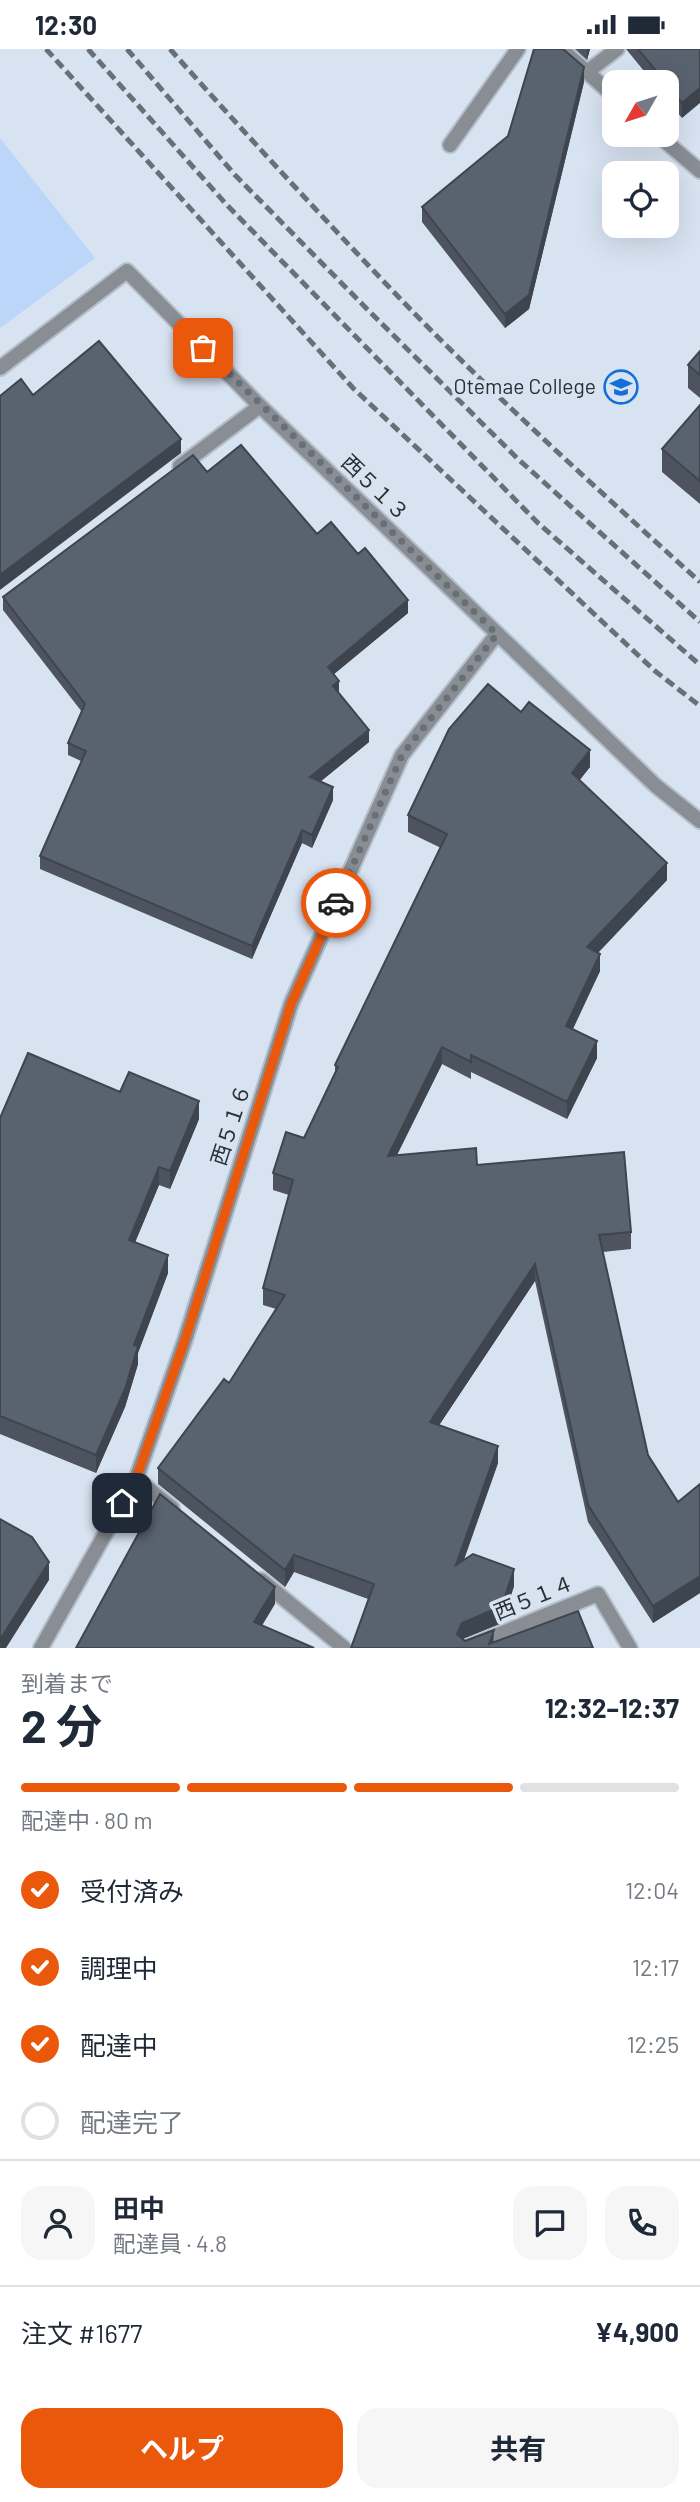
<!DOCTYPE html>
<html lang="ja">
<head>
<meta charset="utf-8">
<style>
	:root { --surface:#fff; --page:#f6f6f7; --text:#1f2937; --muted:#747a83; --line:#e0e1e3; --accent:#ea580c }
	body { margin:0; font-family:Barlow,"Noto Sans JP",sans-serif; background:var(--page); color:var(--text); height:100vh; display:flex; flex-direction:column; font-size:26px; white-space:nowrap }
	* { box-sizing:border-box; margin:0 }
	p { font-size:23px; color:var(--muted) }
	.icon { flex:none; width:38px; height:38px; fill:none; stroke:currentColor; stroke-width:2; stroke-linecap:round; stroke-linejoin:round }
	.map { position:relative; height:1599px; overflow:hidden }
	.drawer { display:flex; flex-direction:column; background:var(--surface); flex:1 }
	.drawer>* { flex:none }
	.needle { width:46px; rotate:231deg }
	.controls { position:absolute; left:602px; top:21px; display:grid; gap:14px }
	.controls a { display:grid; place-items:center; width:77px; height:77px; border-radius:14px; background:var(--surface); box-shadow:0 7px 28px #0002; font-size:35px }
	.pin { position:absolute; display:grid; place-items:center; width:60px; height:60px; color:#fff; margin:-30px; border-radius:14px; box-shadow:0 4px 10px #0006 }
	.courier { position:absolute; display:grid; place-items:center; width:70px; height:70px; margin:-35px; border:5px solid #ea580c; border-radius:50%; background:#fff; color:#222; box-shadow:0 2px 9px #0007 }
	.head em { font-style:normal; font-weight:700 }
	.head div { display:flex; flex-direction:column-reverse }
	.head { display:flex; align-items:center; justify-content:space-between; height:119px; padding:0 21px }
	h1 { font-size:46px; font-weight:700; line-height:52px }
	.bar { display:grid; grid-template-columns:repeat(4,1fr); gap:10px 7px; align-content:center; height:84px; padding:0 21px }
	.bar i { height:9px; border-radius:5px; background:var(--line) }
	.bar .current { background:var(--accent) }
	.bar p { grid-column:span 4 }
	.line { display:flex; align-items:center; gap:18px; padding:0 21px; border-top:2px solid var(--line) }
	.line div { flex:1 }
	.round { display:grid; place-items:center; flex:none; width:74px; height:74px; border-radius:21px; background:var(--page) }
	ol { padding:0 21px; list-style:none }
	li { display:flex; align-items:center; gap:21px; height:77px }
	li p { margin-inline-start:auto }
	li .icon { padding:7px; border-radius:50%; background:var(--accent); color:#fff; stroke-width:4 }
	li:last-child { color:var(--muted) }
	li i { width:38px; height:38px; border:4px solid var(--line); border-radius:50% }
	.button { display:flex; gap:14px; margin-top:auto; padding:14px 21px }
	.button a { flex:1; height:80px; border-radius:21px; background:var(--accent); color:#fff; font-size:28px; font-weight:700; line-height:80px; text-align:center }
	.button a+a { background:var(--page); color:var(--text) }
	.status { display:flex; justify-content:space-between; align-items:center; height:49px; padding:0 35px; background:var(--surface); direction:ltr }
	.status svg { height:19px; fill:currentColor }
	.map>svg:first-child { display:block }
	.green { fill:#bcd6fa }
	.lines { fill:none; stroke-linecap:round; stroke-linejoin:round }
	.lane-casing { stroke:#b5bfcc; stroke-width:18 }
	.street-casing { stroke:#b5bfcc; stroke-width:18 }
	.lane { stroke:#898e94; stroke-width:14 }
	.street { stroke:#898e94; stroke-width:14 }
	.rail { stroke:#686f77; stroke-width:5; stroke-dasharray:10 5; stroke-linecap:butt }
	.wall { fill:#4d545f }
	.shaded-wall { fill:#3e454e }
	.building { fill:#59626f; stroke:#3e454e; stroke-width:2 }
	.done { stroke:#686f77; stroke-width:7; stroke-dasharray:0 12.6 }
	.route { stroke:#ea580c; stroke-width:9 }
	.labels { text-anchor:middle; stroke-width:7; stroke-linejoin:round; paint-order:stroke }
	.poi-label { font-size:21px; fill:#2b3035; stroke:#d8e3f2; text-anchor:end }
	.street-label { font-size:21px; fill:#2b3035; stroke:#d8e3f2 }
</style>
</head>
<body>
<div class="status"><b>12:30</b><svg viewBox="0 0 49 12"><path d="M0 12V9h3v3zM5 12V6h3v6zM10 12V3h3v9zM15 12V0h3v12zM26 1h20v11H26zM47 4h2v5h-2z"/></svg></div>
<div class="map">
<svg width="700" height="1599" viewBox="0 0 700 1599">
	<rect width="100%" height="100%" fill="#d8e3f2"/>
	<path class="green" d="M0,89L95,209L0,279Z"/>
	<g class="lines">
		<defs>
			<path id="lane" d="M450,96L518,0"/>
			<path id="street" d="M561,0L614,47
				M587,23L617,0
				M658,86L700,122
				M0,319L127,222L260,357
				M180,417L260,357L656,737L700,772
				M136,1430L172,1459
				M261,1531L344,1599
				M41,1599L136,1430L185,1291L291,955L402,706L497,585
				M466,1599L598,1545L630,1599"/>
		</defs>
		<use href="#lane" class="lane-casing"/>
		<use href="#street" class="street-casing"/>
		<use href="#lane" class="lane"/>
		<use href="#street" class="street"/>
		<path class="rail" d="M46,0L353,339L655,622L700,657
			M88,0L226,155L538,474L700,616
			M127,0L235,126L368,261L518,410L700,573
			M170,0C250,90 331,178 414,264C506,358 603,445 700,533"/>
	</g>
	<path class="wall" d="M575,0H590L587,11Z
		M626,0H700L682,69L667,51V33H653Z
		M584,33L529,260L505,279L422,173V158Z
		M700,302V349L688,339V316Z
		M700,356V455L662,423V400Z
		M207,423L317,485L408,564L334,625L339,644L369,693L320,733L333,751L312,799L302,794L252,910L40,820V807L81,712L68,706V694L82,663L3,561V548Z
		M521,663L590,718L579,731L667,831L598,904L600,922L573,980L597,1009L567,1070L471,1023V1030L442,1015L397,1106L477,1116L631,1183V1200L603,1203L648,1406L678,1453L700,1435V1544L653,1574L588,1473L535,1232L439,1376L498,1414L464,1511L514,1537L502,1574L463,1590L465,1592L494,1594L351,1599L368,1550L294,1523L285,1538L158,1435V1419L229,1334L276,1260L263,1256V1239L289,1146L273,1141V1124L304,1089L335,1026V1016L441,799L408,783V766Z
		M120,1043L199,1070L170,1140L159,1136L135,1193L168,1224L138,1304V1315L125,1358L96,1424L0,1385V1069Z"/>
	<path class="shaded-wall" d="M587,0H590L587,11Z
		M584,18V33L529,260L505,279V265Z
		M700,39V54L682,69V54Z
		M181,390V404L0,541V526Z
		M408,551V564L328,630V618Z
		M339,632V644L333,637Z
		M369,681V693L310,741V728Z
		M590,701V718L572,741V724Z
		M333,738V751L312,799V786Z
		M302,781V794L252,910V897Z
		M667,814V831L587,915V898Z
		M600,905V922L566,994V977Z
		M597,992V1009L567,1070V1053Z
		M442,998V1015L388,1124V1107Z
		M199,1052V1070L170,1140V1122Z
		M159,1118V1136L129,1208V1191Z
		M168,1206V1224L138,1304V1315L125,1358L96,1424V1406L134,1296Z
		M535,1215V1232L430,1390V1373Z
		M498,1397V1414L456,1532V1516Z
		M294,1506V1523L285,1538V1521Z
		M49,1513V1531L6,1599H0V1591Z
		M514,1520V1537L502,1574L462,1590L457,1585L462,1574Z
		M700,1527V1544L653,1574V1557Z
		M275,1538V1555L254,1590V1573Z
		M494,1581L493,1599L489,1595Z"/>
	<path class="building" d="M534,0H563L584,18L529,246L505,265L422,158L508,87Z
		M638,0H700V39L682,54L667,36V33H665Z
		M99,292L181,390L0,526V347L21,330L33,346Z
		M700,302V326L688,316Z
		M700,356V432L662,400Z
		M241,396L317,485L331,473L358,505L365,499L408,551L328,618L339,632L333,637L369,681L310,728L333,738L312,786L302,781L252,897L40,807L86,702L68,694L85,655L3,548L193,406L207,423Z
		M488,635L521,663L529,653L590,701L572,724L667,814L587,898L600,905L566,977L597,992L567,1053L471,1006V1013L442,998L388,1107L476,1099L477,1116L624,1103L631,1183L599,1186L648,1406L678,1453L700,1435V1527L653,1557L588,1456L535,1215L430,1373L498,1397L456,1516L473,1505L514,1520L502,1557L462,1574L457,1585L465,1592L494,1581L489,1595L578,1562L593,1599H351L374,1535L294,1506L285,1521L158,1419L224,1330L229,1334L285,1246L263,1239L293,1131L273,1124L286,1083L304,1089L338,1018L335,1016L447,785L408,766L449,680Z
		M28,1004L120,1043L129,1023L199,1052L170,1122L159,1118L129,1191L168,1206L134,1296L138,1297L125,1340L96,1406L0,1367V1069Z
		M160,1445L275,1538L254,1573L314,1599H76Z
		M0,1470L32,1488L49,1513L0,1591Z"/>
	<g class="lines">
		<path class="done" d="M203,299L497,585L402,706L336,854"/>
		<path class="route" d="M122,1454L136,1430L185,1291L291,955L336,854"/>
	</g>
	<defs>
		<symbol id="university-ring" viewBox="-11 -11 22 22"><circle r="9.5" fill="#d8e3f2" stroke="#146fd8" stroke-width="1.5"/><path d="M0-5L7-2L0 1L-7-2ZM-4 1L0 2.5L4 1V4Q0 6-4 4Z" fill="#146fd8"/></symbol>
	</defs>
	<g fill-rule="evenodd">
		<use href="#university-ring" x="602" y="319" width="38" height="38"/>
	</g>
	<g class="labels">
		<g class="poi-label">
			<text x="596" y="345">Otemae College</text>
		</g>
		<g class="street-label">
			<text transform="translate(375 439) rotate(44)" y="7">西５１３</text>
			<text transform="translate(231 1076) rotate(-72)" y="7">西５１６</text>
			<text transform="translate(534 1549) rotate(-22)" y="7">西５１４</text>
		</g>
	</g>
</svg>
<div class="controls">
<a><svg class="needle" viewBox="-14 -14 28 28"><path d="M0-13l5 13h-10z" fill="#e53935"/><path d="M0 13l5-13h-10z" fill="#747a83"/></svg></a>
<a><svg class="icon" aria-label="locate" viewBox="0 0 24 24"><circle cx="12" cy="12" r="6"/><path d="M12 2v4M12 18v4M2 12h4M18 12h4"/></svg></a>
</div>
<div class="pin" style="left:203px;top:299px;background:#ea580c"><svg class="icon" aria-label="bag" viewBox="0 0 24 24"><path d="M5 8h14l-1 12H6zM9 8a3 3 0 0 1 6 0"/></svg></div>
<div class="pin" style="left:122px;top:1454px;background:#1f2937"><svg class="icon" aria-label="home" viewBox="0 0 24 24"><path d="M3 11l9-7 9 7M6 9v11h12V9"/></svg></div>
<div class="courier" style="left:336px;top:854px"><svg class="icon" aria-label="car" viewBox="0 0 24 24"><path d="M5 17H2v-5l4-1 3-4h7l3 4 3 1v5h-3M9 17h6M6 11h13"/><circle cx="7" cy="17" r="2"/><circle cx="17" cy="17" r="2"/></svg></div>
</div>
<section class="drawer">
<div class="head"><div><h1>2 分</h1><p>到着まで</p></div><em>12:32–12:37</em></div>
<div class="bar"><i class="current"></i><i class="current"></i><i class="current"></i><i></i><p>配達中 · 80 m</p></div>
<ol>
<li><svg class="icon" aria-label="check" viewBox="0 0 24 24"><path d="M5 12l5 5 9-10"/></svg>受付済み<p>12:04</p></li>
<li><svg class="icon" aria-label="check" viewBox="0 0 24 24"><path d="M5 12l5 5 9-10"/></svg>調理中<p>12:17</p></li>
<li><svg class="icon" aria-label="check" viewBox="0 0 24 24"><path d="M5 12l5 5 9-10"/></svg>配達中<p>12:25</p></li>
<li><i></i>配達完了</li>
</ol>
<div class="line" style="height:126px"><a class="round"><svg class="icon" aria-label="person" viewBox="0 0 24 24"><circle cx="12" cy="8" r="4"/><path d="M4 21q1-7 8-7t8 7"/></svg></a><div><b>田中</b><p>配達員 · 4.8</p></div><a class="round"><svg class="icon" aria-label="chat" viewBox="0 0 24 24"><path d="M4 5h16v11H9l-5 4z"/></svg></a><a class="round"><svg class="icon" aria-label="phone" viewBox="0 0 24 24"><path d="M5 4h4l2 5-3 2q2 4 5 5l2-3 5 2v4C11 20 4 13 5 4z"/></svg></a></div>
<div class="line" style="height:91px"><div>注文 #1677</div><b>¥4,900</b></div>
<div class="button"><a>ヘルプ</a><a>共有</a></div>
</section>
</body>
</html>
